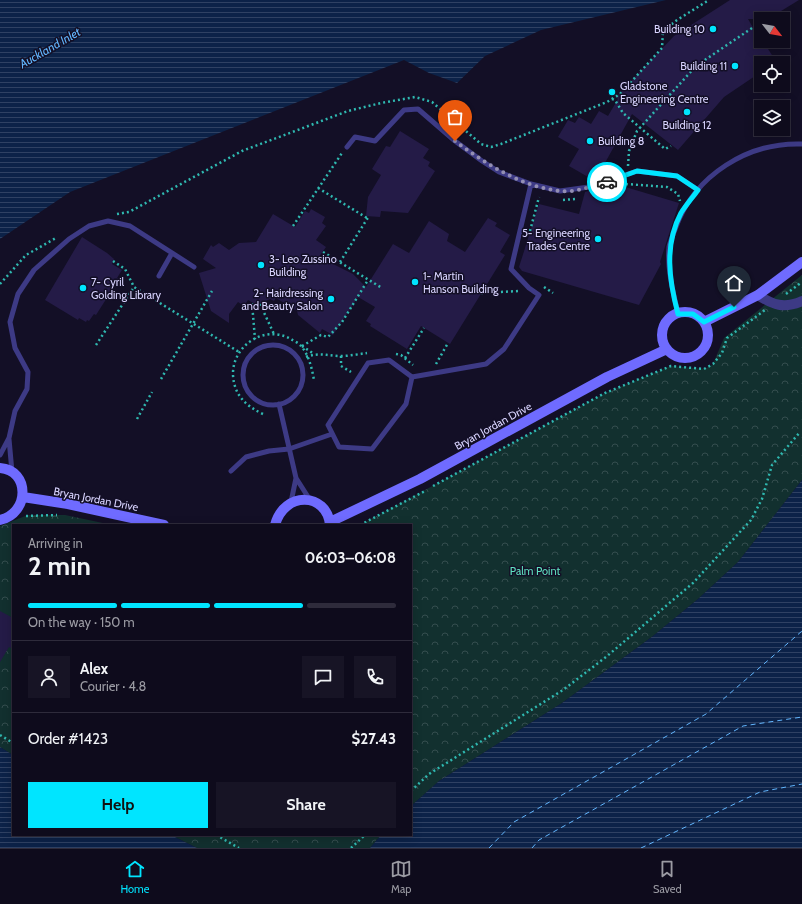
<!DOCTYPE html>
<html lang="en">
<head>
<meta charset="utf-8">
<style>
	:root { --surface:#0e0b1c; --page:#171425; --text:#f1f3f6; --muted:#9b9ba3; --line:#2e2b3b; --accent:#00e5ff }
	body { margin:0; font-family:Cabin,sans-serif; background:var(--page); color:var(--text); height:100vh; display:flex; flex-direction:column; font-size:15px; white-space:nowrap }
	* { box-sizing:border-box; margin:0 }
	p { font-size:13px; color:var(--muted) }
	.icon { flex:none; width:22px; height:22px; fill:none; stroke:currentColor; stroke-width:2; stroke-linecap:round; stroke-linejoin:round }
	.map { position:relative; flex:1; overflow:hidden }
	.sheet { position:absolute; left:12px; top:524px; width:400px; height:312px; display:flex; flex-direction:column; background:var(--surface); border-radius:0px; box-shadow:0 2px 10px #0003,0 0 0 1px var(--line) }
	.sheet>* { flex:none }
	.needle { width:26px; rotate:121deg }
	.buttons { position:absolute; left:754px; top:12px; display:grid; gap:8px }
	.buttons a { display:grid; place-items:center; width:36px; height:36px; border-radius:0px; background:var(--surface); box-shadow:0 2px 10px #0003,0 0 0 1px var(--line); font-size:20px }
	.pin { position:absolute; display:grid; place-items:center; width:34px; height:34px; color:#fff; margin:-41px -17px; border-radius:50% 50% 50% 0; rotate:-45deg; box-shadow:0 0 4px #0007 }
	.pin .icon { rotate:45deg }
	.courier { position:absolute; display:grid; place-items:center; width:40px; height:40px; margin:-20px; border:3px solid #00e5ff; border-radius:50%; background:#fff; color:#222; box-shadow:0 1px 5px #0007 }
	.head em { font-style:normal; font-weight:700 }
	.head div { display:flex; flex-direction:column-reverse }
	.head { display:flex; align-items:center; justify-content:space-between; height:68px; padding:0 16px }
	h1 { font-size:26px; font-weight:700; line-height:30px }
	.bar { display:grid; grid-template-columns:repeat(4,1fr); gap:6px 4px; align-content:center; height:48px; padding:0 16px }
	.bar i { height:5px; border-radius:3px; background:var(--line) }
	.bar .selected { background:var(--accent) }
	.bar p { grid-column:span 4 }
	.line { display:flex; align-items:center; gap:10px; padding:0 16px; border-top:1px solid var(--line) }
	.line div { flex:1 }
	.round { display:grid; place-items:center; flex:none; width:42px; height:42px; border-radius:0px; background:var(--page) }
	.button { display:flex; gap:8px; margin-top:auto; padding:8px 16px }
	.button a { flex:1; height:46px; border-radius:0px; background:var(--accent); color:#111; font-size:16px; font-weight:700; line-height:46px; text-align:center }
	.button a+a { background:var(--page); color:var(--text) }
	.menu { display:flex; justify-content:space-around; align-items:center; height:56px; border-top:1px solid var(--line); background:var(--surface); font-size:11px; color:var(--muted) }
	.menu a { display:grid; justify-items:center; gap:2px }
	.menu .selected { color:var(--accent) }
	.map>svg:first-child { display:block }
	.forest { fill:url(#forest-crowns) }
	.water { fill:url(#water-rules) }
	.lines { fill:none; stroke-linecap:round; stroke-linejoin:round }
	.ferry { stroke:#62b6ff; stroke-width:1; stroke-dasharray:5 4; stroke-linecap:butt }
	.building { fill:#241b47 }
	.path { stroke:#2fb8b0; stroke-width:2.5; stroke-dasharray:2 3; stroke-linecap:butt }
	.lane { stroke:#3d3a85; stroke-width:5 }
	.street { stroke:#3d3a85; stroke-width:10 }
	.secondary { stroke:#6f6bff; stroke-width:10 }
	.done { stroke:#948fb3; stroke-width:4; stroke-dasharray:0 7.2 }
	.route { stroke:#00e5ff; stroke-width:5 }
	.poi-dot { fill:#00e5ff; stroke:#130f26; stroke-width:1.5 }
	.labels { text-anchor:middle; stroke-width:3; stroke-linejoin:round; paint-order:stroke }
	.poi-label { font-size:11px; fill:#d9d4ff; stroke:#130f26; text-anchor:start }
	.street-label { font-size:11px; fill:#d9d4ff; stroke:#130f26 }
	.park-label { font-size:11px; fill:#5fe0c0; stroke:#130f26 }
	.water-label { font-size:12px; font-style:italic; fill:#62b6ff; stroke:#130f26 }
</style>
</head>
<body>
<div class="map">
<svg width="802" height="848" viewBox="0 0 802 848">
	<defs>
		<pattern id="forest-crowns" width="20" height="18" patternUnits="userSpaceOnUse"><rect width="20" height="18" fill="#12302f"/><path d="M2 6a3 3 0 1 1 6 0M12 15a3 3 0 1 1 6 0" fill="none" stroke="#344d4e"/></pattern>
		<pattern id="water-rules" width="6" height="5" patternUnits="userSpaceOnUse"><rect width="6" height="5" fill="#0c2248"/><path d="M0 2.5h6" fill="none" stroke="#2f4163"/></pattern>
	</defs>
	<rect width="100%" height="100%" fill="#130f26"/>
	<path class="forest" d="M802,275V480L738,562L698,599L653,636L562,703L439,781L411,806V525H360L605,393L671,366L705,369L713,364L724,338Z
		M28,515H65L112,525H13V755L0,747V526Z
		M171,835H381L370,848H197Z"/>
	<path class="water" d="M0,0H666L541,30L485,56L457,83L429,73L404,60L70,192L0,239Z
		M802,480V848H370L381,835H411V806L439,781L562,703L653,636L698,599L738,562Z
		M0,747L13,755V835H171L197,848H0Z"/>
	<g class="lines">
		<path class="ferry" d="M489,848L514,822L706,714L802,631
			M532,848L539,840L743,726L802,717
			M641,848L760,792L802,784"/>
	</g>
	<path class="building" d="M730,0H799L768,19H748L761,41H763L777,63H761V72L724,97L678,150L632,114L595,181L569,166L579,149L558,137L568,120L575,123L579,117L591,124L599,111L608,116L618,99L616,97L674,36Z
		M400,131L429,149L423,158L430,162L428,166L435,171L408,213L381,211L380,217L366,216L368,197L381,175L372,169L386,146L390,147Z
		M612,183L679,203L660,262L661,264L639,305L522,271L519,267L539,204L579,214L585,192Z
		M311,209L325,217L322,223L326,226L316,240L326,247L319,257L353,274L366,287L393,244L409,253L429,221L449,234L447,241L465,252L488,218L497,223L495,226L510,235L500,252L505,255L450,344L421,326L407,349L370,326L371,324L366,321L375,307L358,297L333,335L322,329L320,333L298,315L297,311L276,298L274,301L270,299L257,305L248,300L244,306L238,302L229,314V323L211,311L199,273L216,268L203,259L211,245L213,247L219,243L229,250L239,243L256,242L273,214L295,227L305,211L309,213Z
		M82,237L107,253L114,259L112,264L122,270L117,278L119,279L96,315L94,314L89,321L87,320L86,322L79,318L78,320L45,300Z
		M0,611L13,618V649L9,647L0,662Z"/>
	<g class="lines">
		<path class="path" d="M769,41L773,48
			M612,99L615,100L623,113L665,149L671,146
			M628,166L629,151L637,131L696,66L758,24L761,29
			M626,184L667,187L678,194L680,201
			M318,188L367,218
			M563,200L576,199
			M117,214L129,212L242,151L348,111L381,103L415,97L432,102L481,144L491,147L501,144L607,102L620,94L662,48L663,31L677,20L709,0
			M293,226L342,153
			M530,231L539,197
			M323,252L382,288
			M113,261L125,269L134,287L239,352
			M340,262L369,216
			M0,284L26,255L56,238
			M544,287L553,293
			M481,293L520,291
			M786,294L802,282
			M252,303L255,339
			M260,304L274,334
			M96,345L134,287
			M302,346L321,335L328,337L342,322L368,280
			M302,346L314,354
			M396,354L401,355L413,365
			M341,356V366L351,372
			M306,357C319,352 329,356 341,356C350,356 359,354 367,353
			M405,358L424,328
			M436,364L448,343
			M161,379L212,291
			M263,414C246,406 234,395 233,375C232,346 264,324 291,339C294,341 299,343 301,346C309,355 312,369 314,380
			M137,419L152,392
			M433,486L605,393L671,366L704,369L713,364L722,353L727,338L765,310
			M26,516L57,515
			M360,525L425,491
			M0,735L13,743
			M411,791L429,774L563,690L606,657L693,583L751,520L762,499L772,465L800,432
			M216,835L239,848
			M351,848L365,835"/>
		<path class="lane" d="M347,147L355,137L375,141L404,110L418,109L455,141L482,161L499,172L531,184L560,191L589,187L637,171L677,176L698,190
			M159,276L172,253
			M678,313C673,292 667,269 669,247C670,241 674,233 676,227C695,175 748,142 802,144
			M243 375a30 30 0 1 1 60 0a30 30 0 1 1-60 0Z
			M412,377L406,404L372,449L339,447L328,425L368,363L389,360L412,377L486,364L504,349L539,295L529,288L511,269L531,184
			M279,404L296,478L310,500
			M9,439L12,472
			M0,455L9,438L15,411L27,389L28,372L15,348L10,322L18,294L34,270L69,239L89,226L108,221L130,226L194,267
			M231,471L246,457L269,451L289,449L332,434
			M291,502L296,478"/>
		<path class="street" d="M758,295C773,305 784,309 802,301"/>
		<path class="secondary" d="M662 335a23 23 0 1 1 46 0a23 23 0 1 1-46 0Z
			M704,322L758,295L802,262
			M0,468C30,470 30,513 0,520
			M23,497L68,504L164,525
			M330,522L420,479L607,377L667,349
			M275,525C284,491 327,492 330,525"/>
	</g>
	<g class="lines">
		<path class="done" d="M455,141C486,164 520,186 559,191C574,193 593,186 607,182"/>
		<path class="route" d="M607,182L637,171L677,176L698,190C693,197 686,205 681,213C664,245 669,280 678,314H693L704,322L734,307"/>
	</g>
	<g class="poi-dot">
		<circle cx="713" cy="29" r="4"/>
		<circle cx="735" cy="66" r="4"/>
		<circle cx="612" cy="92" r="4"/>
		<circle cx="687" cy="112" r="4"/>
		<circle cx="590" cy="141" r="4"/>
		<circle cx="598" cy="239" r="4"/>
		<circle cx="261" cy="265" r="4"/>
		<circle cx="415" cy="282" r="4"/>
		<circle cx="83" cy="288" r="4"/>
		<circle cx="331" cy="299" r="4"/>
	</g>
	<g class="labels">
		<g class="poi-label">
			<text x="705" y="33" text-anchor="end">Building 10</text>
			<text x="727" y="70" text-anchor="end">Building 11</text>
			<text x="620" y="90">Gladstone<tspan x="620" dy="13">Engineering Centre</tspan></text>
			<text x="687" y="129" text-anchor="middle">Building 12</text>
			<text x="598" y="145">Building 8</text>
			<text x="590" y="237" text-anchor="end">5- Engineering<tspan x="590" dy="13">Trades Centre</tspan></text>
			<text x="269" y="263">3- Leo Zussino<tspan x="269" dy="13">Building</tspan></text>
			<text x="423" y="280">1- Martin<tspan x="423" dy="13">Hanson Building</tspan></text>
			<text x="91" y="286">7- Cyril<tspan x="91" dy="13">Golding Library</tspan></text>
			<text x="323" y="297" text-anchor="end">2- Hairdressing<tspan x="323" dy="13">and Beauty Salon</tspan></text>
		</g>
		<g class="street-label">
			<text transform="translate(493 426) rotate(-29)" y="4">Bryan Jordan Drive</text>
			<text transform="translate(96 499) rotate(11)" y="4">Bryan Jordan Drive</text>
		</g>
		<g class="park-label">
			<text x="535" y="575">Palm Point</text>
		</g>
		<g class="water-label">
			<text transform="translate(50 48) rotate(-30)" y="4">Auckland Inlet</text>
		</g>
	</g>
</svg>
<div class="buttons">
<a><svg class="needle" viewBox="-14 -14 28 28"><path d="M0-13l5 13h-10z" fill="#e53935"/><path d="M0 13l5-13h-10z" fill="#9b9ba3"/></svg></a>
<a><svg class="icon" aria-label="locate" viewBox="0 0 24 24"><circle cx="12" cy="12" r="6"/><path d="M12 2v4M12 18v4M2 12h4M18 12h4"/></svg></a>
<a><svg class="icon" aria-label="layers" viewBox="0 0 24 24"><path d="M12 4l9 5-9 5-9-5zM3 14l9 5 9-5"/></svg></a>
</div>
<div class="pin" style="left:455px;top:141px;background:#ea580c"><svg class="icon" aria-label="bag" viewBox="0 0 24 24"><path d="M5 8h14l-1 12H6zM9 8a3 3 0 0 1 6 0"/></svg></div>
<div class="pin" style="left:734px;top:307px;background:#1f2937"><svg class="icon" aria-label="home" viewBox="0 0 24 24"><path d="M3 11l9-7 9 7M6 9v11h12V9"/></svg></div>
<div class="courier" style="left:607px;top:182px"><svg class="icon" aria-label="car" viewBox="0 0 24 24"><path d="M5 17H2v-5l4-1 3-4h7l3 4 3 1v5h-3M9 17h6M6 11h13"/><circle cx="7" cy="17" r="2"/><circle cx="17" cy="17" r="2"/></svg></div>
<section class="sheet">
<div class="head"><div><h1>2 min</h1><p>Arriving in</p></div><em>06:03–06:08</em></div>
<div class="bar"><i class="selected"></i><i class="selected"></i><i class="selected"></i><i></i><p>On the way · 150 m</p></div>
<div class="line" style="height:72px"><a class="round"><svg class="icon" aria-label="person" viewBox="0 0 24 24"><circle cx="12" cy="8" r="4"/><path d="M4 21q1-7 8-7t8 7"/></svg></a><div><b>Alex</b><p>Courier · 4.8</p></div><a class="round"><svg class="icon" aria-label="chat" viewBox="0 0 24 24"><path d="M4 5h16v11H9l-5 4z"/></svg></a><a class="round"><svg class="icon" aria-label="phone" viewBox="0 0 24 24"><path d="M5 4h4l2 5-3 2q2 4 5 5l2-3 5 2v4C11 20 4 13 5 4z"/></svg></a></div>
<div class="line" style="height:52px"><div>Order #1423</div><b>$27.43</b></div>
<div class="button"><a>Help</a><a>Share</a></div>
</section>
</div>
<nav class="menu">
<a class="selected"><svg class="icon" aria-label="home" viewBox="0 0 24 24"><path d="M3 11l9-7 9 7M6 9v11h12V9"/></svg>Home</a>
<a><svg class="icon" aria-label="map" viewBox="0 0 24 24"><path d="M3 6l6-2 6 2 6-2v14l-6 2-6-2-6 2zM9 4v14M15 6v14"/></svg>Map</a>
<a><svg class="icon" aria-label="saved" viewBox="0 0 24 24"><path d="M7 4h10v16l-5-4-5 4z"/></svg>Saved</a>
</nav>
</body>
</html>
